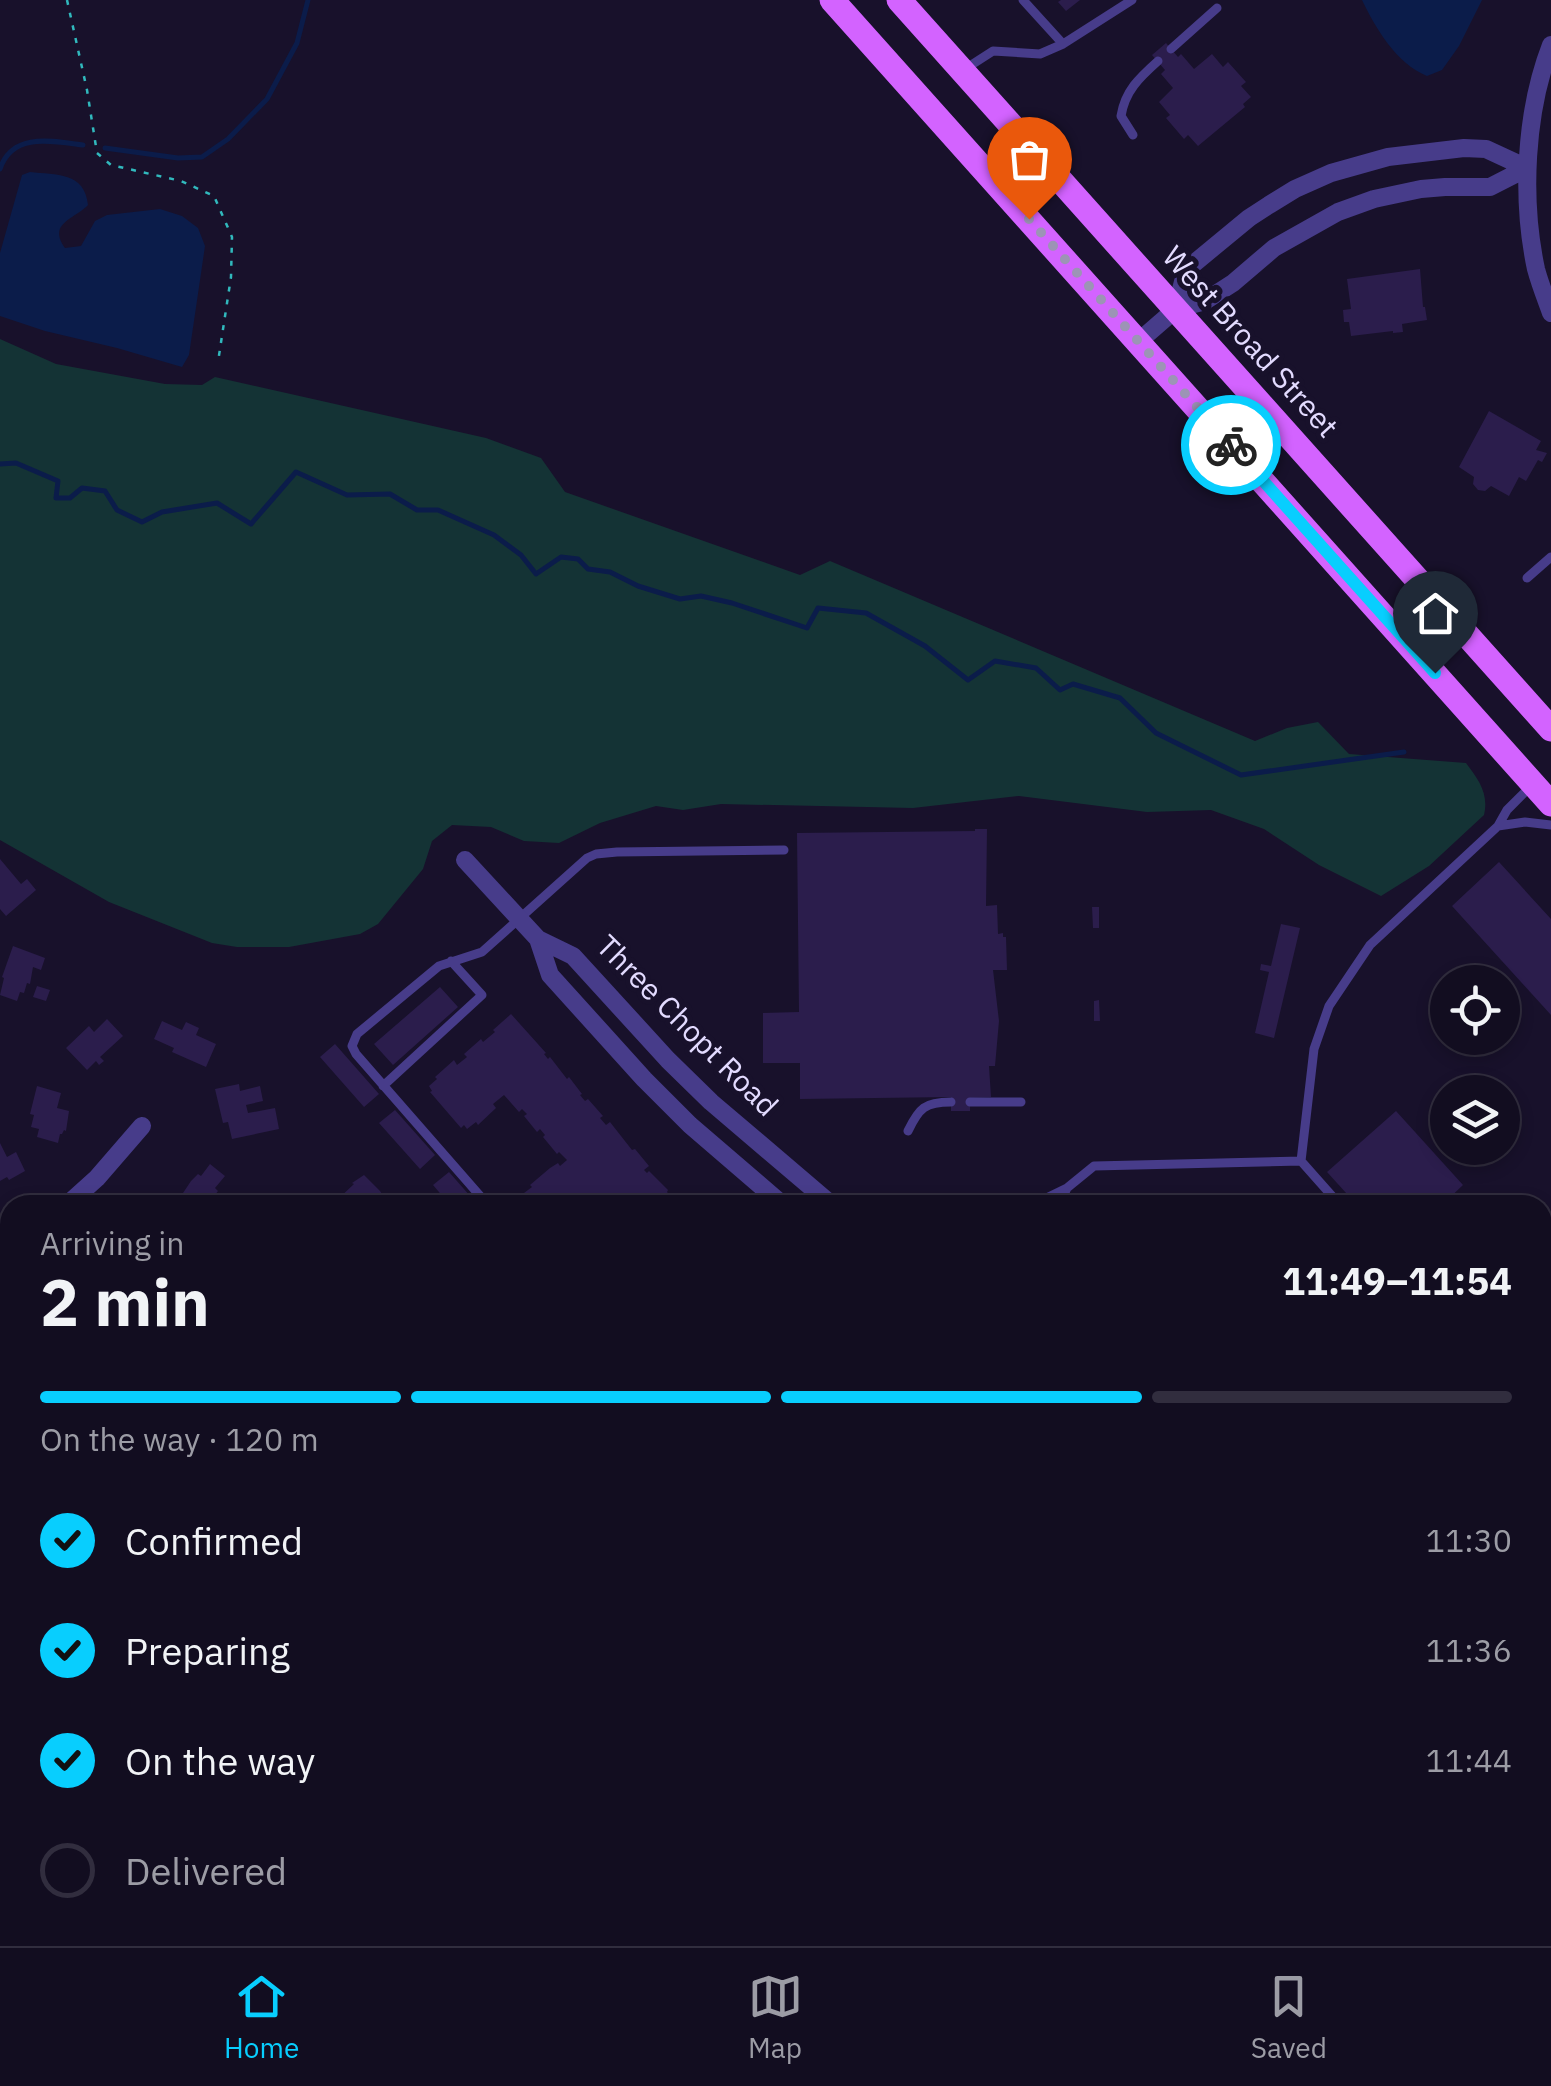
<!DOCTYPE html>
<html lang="en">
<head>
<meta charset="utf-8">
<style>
	:root { --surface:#120d20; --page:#1b1629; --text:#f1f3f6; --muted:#9c9ca5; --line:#312d3e; --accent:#08cefe }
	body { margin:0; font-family:"IBM Plex Sans",sans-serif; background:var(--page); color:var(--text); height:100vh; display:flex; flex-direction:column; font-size:38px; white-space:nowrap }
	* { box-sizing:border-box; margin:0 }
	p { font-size:32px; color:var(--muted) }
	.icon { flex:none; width:55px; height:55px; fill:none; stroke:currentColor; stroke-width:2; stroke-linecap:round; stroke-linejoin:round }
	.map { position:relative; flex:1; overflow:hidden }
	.sheet { position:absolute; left:0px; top:1195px; width:1552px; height:752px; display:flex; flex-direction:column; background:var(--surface); border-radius:30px 30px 0 0; box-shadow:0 5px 15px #0003,0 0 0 2px var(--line) }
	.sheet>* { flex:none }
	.fabs { position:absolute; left:1430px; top:965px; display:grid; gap:20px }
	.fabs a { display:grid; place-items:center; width:90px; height:90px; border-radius:50%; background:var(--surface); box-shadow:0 5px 15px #0003,0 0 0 2px var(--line); font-size:50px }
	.pin { position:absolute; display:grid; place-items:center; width:85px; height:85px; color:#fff; margin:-102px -42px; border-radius:50% 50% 50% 0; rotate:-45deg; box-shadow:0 0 10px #0007 }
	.pin .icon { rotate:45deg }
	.courier { position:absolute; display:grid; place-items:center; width:100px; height:100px; margin:-50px; border:8px solid #08cefe; border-radius:50%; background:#fff; color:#222; box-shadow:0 2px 12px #0007 }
	.headline em { font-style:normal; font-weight:700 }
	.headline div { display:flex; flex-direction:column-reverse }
	.headline { display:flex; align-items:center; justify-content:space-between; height:170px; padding:0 40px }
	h1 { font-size:65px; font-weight:700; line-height:75px }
	.bar { display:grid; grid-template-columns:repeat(4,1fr); gap:15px 10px; align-content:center; height:120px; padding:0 40px }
	.bar i { height:12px; border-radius:8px; background:var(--line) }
	.bar .current { background:var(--accent) }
	.bar p { grid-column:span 4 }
	ol { padding:0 40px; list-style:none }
	li { display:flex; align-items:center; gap:30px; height:110px }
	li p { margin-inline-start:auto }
	li .icon { padding:10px; border-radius:50%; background:var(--accent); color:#111; stroke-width:4 }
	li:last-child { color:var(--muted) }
	li i { width:55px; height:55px; border:5px solid var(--line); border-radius:50% }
	.tabs { display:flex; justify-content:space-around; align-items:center; height:140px; border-top:2px solid var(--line); background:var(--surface); font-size:28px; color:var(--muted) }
	.tabs a { display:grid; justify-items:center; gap:5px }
	.tabs .current { color:var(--accent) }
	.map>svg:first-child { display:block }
	.green { fill:#143335 }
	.water { fill:#0b1c4a }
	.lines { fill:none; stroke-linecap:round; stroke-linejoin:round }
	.stream { stroke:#0b1c4a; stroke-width:5 }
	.building { fill:#2b1d4c }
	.path { stroke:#31b9bd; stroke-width:2.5; stroke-dasharray:5 8; stroke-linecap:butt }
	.service { stroke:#473c8a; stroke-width:9 }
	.minor { stroke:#473c8a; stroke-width:18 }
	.tertiary { stroke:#473c8a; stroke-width:22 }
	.secondary { stroke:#8473ff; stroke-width:25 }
	.primary { stroke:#d363ff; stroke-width:25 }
	.done { stroke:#9c94b5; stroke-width:10; stroke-dasharray:0 18 }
	.route { stroke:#08cefe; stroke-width:12 }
	.labels { text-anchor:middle; stroke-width:10; stroke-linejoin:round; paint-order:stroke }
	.street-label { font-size:30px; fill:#e3dbff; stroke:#18112b }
</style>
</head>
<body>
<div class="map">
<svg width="1551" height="1946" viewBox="0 0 1551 1946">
	<rect width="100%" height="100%" fill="#18112b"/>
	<path class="green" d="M0,339L56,364L165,384L202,385L215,377L486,438L541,458L565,492L800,575L830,561L1255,741L1287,728L1318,722L1349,754L1466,763C1479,780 1489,794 1484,815L1429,866L1381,896L1319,865L1264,829L1211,810L1147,812L1019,796L913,808L721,804L683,810L656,806L600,823L559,843L524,841L491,827L452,825L432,841L423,869L378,924L360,934L289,947H237L212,943L109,902L0,840Z"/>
	<path class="water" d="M1362,0H1482L1459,46L1442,70L1427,76C1396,63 1376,29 1362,0Z
		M30,172C56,175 85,172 88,205C75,219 47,223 65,248L81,246L95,221L107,215L160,209L182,216L198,228L205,246L189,355L182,367L117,348L45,331L0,316V253L22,175Z"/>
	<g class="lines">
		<path class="stream" d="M105,148L178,158L202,157L228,139L267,99L297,43L308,0
			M0,169C12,132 52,141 83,145
			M0,464L16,463L58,481L56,498H70L82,488L105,491L117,510L142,522L162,512L217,503L251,524L296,472L347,495L390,494L417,510H438L494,535L521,555L536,574L561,557L578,559L588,569L610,572L638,586L680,599L701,596L732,603L807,628L818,608L866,613L925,646L968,680L995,661L1036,668L1060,690L1073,684L1120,698L1156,733L1241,775L1404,752"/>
	</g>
	<path class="building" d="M1061,0H1080L1066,11L1058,2Z
		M1166,43L1178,57L1181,54L1194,69L1212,54L1223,67L1228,62L1246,82L1241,86L1251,97L1243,104L1245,107L1198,146L1188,135L1184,139L1166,118L1170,115L1159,102L1173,88L1161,74L1165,70L1152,55Z
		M1420,269L1423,307H1425L1427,320L1402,324L1403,332L1393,333V331L1351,336L1349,322H1344L1343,310L1351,309L1347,279Z
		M1489,411L1541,441L1536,450L1547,453L1542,462L1538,460L1526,481L1519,477L1509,496L1491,486L1485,491L1478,490L1473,484L1474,477L1459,467Z
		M975,829H987L986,906L997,905L998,934L1003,933V937H1006L1007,970H993L999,1021L995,1066H989L991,1097L970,1098V1111H951V1097L800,1099V1063H763V1013L799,1012L797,833L975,831Z
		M0,859L21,884L27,879L36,890L6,916L0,909Z
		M1499,862L1551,919V1015L1452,906Z
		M1092,907H1099V928H1093Z
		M1281,924L1300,928L1274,1038L1255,1033L1269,972L1260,970L1261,964L1271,966Z
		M13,946L45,958L41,970L33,967L30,984L27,983L24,993L20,992L17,1001L0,995L4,978L2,977Z
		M37,986L50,990L46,1001L33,997Z
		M440,987L458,1007L393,1065L374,1044Z
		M1099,1000L1100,1021H1094V1001Z
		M511,1014L546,1053L544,1054L548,1059L550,1057L567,1079L569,1077L582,1094L580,1095L585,1101L588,1099L603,1116L600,1118L606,1125L610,1122L632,1150L635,1149L649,1166L644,1170L647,1173L649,1171L668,1190L667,1192L672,1198L676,1194L685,1205H533L524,1193L532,1187L530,1185L550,1168L558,1163L560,1166L567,1160L559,1152L557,1154L543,1137L545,1135L540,1129L537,1132L524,1116L527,1114L522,1109L519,1112L504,1095L493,1104L496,1108L478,1125L476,1122L467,1129L464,1125L461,1128L430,1092L432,1091L429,1086L437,1079L435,1077L454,1060L457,1065L467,1057L464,1054L481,1039L483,1042L495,1032L493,1030Z
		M107,1019L123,1036L100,1057L104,1061L99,1065L96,1061L87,1070L66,1048L89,1026L94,1032Z
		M162,1021L182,1030L186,1022L199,1028L196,1035L216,1044L206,1067L172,1052L174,1048L154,1039Z
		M335,1044L379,1094L364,1107L320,1057Z
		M239,1084L240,1091L260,1086L263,1101L246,1105L248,1113L275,1108L279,1129L232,1139L228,1122L223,1123L215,1089Z
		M37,1086L61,1093L57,1108L69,1111L66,1131L64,1130L62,1134H60L58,1143L37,1137L39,1129L31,1127L34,1115L30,1114Z
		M395,1110L435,1155L420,1169L379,1123Z
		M1396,1111L1463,1185L1442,1205H1357L1327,1172Z
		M0,1143L7,1157L16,1152L25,1171L9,1180L7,1177L0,1181Z
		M210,1164L225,1176L215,1188L218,1191L211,1200L213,1202L211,1205H187L179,1199L191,1181L198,1174L201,1176Z
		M449,1172L478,1205H450L433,1185Z
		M364,1175L380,1191L389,1205H327L334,1199L336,1201L354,1184L352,1183Z
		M10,1300V1345L0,1348V1303Z
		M1551,1355V1415L1542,1406L1547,1400L1542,1394V1360Z
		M10,1707V1738L0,1729V1719Z
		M0,1887L10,1897V1916L0,1923Z
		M84,1938H120L114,1944L117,1946H92Z
		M258,1938H284L288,1941L283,1946H256L259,1943L256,1940Z
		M700,1938H760L755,1943L758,1946H692Z
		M1204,1938H1224L1226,1946H1187V1943Z"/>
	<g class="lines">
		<path class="path" d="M67,0L87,90L97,153L111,165L181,181L214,196L232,237L231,277L218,362"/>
		<path class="service" d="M1023,0L1063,44
			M1171,49L1217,8
			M965,69L993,51L1040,54L1063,44L1132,0
			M1133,135L1121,116C1125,91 1139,78 1158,61
			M1527,578L1551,557
			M1498,826L1525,822L1551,825
			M383,1086L482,995L451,961
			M970,1102H1021
			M908,1131C919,1108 925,1102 951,1102
			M1301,1161L1314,1049L1329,1006L1370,945L1498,826L1507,810L1530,787
			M488,1205L356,1054L352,1046L357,1034L439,966L482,952L587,858L596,854L617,852L784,850
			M1032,1205L1067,1188L1094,1166L1301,1161L1340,1205
			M1059,1205L1067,1188
			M1542,1431L1551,1440"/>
		<path class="minor" d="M1551,45C1525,112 1521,199 1536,269C1540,284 1546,299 1551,313
			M1176,309L1186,270L1249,218L1269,205L1295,189L1331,173L1388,157L1464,148L1486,149L1527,168
			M1138,342L1176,309L1205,301L1233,283L1274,248L1338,212L1374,199L1421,189L1445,187H1490L1527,168
			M465,860L538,939L573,956L668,1060L711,1102L832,1205
			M538,939L550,975L644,1079L690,1125L783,1205
			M67,1205L97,1178L142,1126
			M0,1241L10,1237
			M0,1821L10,1812
			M1542,1878L1551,1873
			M525,1938L527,1946
			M544,1938L552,1946
			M1307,1945L1366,1944L1391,1938
			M184,1946L192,1938
			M1057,1946L1066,1938"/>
		<path class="tertiary" d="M0,1466L10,1468"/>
		<path class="secondary" d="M1542,1545L1551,1538
			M1542,1593L1551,1587
			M1306,1938L1307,1946
			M400,1946L412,1938
			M470,1946L484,1938"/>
		<path class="primary" d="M832,0L1551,804
			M899,0L1551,729"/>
	</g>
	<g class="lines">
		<path class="done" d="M1029,219L1231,445"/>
		<path class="route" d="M1231,445L1435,673"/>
	</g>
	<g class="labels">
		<g class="street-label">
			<text transform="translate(1250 342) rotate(48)" y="10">West Broad Street</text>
			<text transform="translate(687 1026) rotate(45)" y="10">Three Chopt Road</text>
		</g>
	</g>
</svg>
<div class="fabs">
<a><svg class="icon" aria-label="locate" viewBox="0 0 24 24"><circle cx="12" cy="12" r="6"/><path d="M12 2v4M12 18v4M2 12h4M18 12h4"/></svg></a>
<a><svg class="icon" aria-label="layers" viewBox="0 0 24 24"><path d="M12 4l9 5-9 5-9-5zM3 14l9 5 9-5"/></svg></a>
</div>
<div class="pin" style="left:1029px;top:219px;background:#ea580c"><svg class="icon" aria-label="bag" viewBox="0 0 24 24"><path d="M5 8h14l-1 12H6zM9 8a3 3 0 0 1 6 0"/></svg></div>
<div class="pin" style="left:1435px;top:673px;background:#1f2937"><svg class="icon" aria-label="home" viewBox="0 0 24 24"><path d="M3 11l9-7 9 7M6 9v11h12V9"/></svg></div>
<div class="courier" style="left:1231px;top:445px"><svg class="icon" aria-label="bike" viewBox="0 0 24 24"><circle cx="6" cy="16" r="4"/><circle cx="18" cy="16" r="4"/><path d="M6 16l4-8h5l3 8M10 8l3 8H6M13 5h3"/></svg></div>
<section class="sheet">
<div class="headline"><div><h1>2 min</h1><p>Arriving in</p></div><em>11:49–11:54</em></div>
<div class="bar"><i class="current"></i><i class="current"></i><i class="current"></i><i></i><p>On the way · 120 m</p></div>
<ol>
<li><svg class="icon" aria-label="check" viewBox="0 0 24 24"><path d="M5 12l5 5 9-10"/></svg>Confirmed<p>11:30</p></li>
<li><svg class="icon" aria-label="check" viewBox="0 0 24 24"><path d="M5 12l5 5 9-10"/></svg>Preparing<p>11:36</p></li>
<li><svg class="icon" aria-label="check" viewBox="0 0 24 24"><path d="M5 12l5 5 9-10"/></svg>On the way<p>11:44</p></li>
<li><i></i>Delivered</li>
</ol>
</section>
</div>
<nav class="tabs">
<a class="current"><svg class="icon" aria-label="home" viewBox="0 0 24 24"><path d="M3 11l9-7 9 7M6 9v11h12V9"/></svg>Home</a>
<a><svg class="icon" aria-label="map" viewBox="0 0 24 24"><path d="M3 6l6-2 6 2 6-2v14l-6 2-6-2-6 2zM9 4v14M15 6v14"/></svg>Map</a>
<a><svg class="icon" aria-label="saved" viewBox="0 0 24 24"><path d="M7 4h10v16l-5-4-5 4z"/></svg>Saved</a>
</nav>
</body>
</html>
